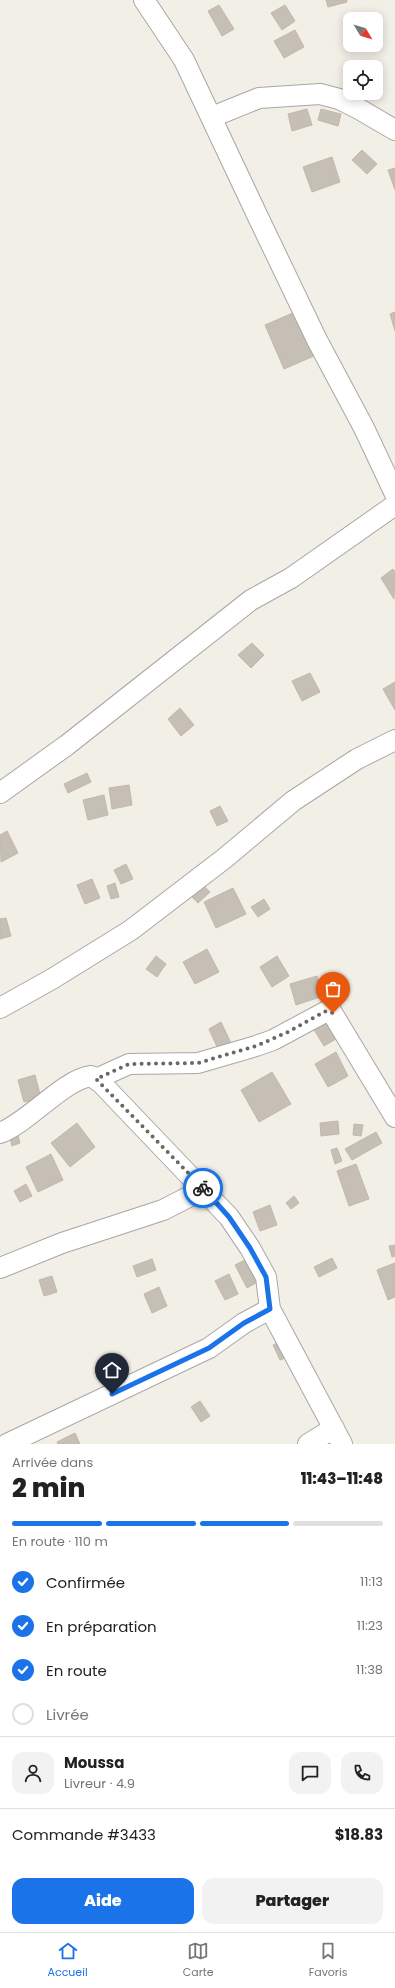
<!DOCTYPE html>
<html lang="fr">
<head>
<meta charset="utf-8">
<style>
	:root { --surface:#fff; --page:#f2f2f2; --text:#222; --muted:#767676; --line:#e0e0e0; --accent:#1a73e8 }
	body { margin:0; font-family:Poppins,sans-serif; background:var(--page); color:var(--text); height:100vh; display:flex; flex-direction:column; font-size:15px; white-space:nowrap }
	* { box-sizing:border-box; margin:0 }
	p { font-size:13px; color:var(--muted) }
	.icon { flex:none; width:22px; height:22px; fill:none; stroke:currentColor; stroke-width:2; stroke-linecap:round; stroke-linejoin:round }
	.map { position:relative; height:1444px; overflow:hidden }
	.drawer { display:flex; flex-direction:column; background:var(--surface); flex:1 }
	.drawer>* { flex:none }
	.needle { width:26px; rotate:128deg }
	.buttons { position:absolute; left:343px; top:12px; display:grid; gap:8px }
	.buttons a { display:grid; place-items:center; width:40px; height:40px; border-radius:8px; background:var(--surface); box-shadow:0 2px 10px #0003; font-size:20px }
	.pin { position:absolute; display:grid; place-items:center; width:34px; height:34px; color:#fff; margin:-41px -17px; border-radius:50% 50% 50% 0; rotate:-45deg; box-shadow:0 0 4px #0007 }
	.pin .icon { rotate:45deg }
	.courier { position:absolute; display:grid; place-items:center; width:40px; height:40px; margin:-20px; border:3px solid #1a73e8; border-radius:50%; background:#fff; color:#222; box-shadow:0 1px 5px #0007 }
	.headline em { font-style:normal; font-weight:800 }
	.headline div { display:flex; flex-direction:column-reverse }
	.headline { display:flex; align-items:center; justify-content:space-between; height:68px; padding:0 12px }
	h1 { font-size:26px; font-weight:800; line-height:30px }
	.bar { display:grid; grid-template-columns:repeat(4,1fr); gap:6px 4px; align-content:center; height:48px; padding:0 12px }
	.bar i { height:5px; border-radius:3px; background:var(--line) }
	.bar .current { background:var(--accent) }
	.bar p { grid-column:span 4 }
	.line { display:flex; align-items:center; gap:10px; padding:0 12px; border-top:1px solid var(--line) }
	.line div { flex:1 }
	.round { display:grid; place-items:center; flex:none; width:42px; height:42px; border-radius:12px; background:var(--page) }
	ol { padding:0 12px; list-style:none }
	li { display:flex; align-items:center; gap:12px; height:44px }
	li p { margin-inline-start:auto }
	li .icon { padding:4px; border-radius:50%; background:var(--accent); color:#fff; stroke-width:4 }
	li:last-child { color:var(--muted) }
	li i { width:22px; height:22px; border:2px solid var(--line); border-radius:50% }
	.primary-button { display:flex; gap:8px; margin-top:auto; padding:8px 12px }
	.primary-button a { flex:1; height:46px; border-radius:12px; background:var(--accent); color:#fff; font-size:16px; font-weight:800; line-height:46px; text-align:center }
	.primary-button a+a { background:var(--page); color:var(--text) }
	.tabs { display:flex; justify-content:space-around; align-items:center; height:56px; border-top:1px solid var(--line); background:var(--surface); font-size:11px; color:var(--muted) }
	.tabs a { display:grid; justify-items:center; gap:2px }
	.tabs .current { color:var(--accent) }
	.map>svg:first-child { display:block }
	.building { fill:#c6bfb5; stroke:#c3b8a8 }
	.lines { fill:none; stroke-linecap:round; stroke-linejoin:round }
	.street-casing { stroke:#a7a7a7; stroke-width:22 }
	.street { stroke:#fff; stroke-width:20 }
	.done { stroke:#696865; stroke-width:4; stroke-dasharray:0 7.2 }
	.route { stroke:#1a73e8; stroke-width:5 }
</style>
</head>
<body>
<div class="map">
<svg width="395" height="1444" viewBox="0 0 395 1444">
	<rect width="100%" height="100%" fill="#f1efe6"/>
	<path class="building" d="M326,0H347V2L328,7Z
		M219,5L234,29L222,36L208,11Z
		M285,5L295,21L282,30L271,13Z
		M295,30L304,47L284,58L274,41Z
		M307,109L312,125L292,131L288,114Z
		M321,109L341,114L338,126L318,120Z
		M362,150L377,164L367,174L352,160Z
		M332,157L340,182L312,192L303,167Z
		M395,168V190L388,170Z
		M302,309L321,353L284,369L265,325Z
		M395,312V331L390,314Z
		M393,569L395,572L394,599L381,578Z
		M252,643L264,655L251,668L238,655Z
		M310,673L320,692L302,701L292,681Z
		M395,682V710L383,689Z
		M180,708L194,725L181,736L168,719Z
		M87,773L91,782L68,793L64,784Z
		M129,785L132,805L112,809L109,788Z
		M104,795L108,815L88,820L83,800Z
		M220,806L228,821L217,826L210,811Z
		M7,831L18,853L1,862L0,835Z
		M126,864L133,879L121,884L114,870Z
		M92,879L100,898L85,904L77,885Z
		M115,883L119,897L111,899L107,886Z
		M204,886L210,892L198,903L192,897Z
		M233,888L246,914L216,928L204,902Z
		M264,899L270,909L258,917L251,907Z
		M6,918L11,936L0,939V919Z
		M207,949L219,972L195,984L183,962Z
		M156,956L166,964L157,977L146,969Z
		M277,956L289,976L272,987L260,967Z
		M317,976L323,996L296,1005L290,984Z
		M331,1017L343,1035L324,1046L313,1028Z
		M221,1022L231,1043L218,1049L209,1029Z
		M336,1052L348,1076L328,1087L315,1064Z
		M272,1072L291,1104L259,1122L241,1090Z
		M35,1075L41,1098L24,1102L18,1080Z
		M338,1121L339,1134L321,1136L320,1123Z
		M77,1123L95,1147L70,1167L51,1143Z
		M354,1124L363,1125L361,1136L353,1135Z
		M16,1128L20,1143L12,1146L8,1130Z
		M376,1132L382,1143L352,1160L345,1149Z
		M337,1148L342,1161L335,1164L331,1150Z
		M51,1154L63,1180L38,1192L26,1167Z
		M356,1164L369,1199L349,1206L337,1171Z
		M26,1184L32,1196L20,1202L14,1191Z
		M294,1196L299,1203L291,1209L286,1203Z
		M270,1205L277,1225L260,1231L253,1212Z
		M395,1245V1256L392,1257L389,1246Z
		M251,1257L263,1279L247,1288L235,1265Z
		M332,1258L337,1268L319,1277L314,1267Z
		M152,1259L156,1270L137,1277L133,1266Z
		M395,1263V1297L388,1300L377,1270Z
		M229,1274L238,1294L225,1300L215,1281Z
		M52,1276L57,1292L44,1296L39,1280Z
		M159,1287L167,1306L152,1313L144,1294Z
		M284,1340L290,1356L280,1360L273,1345Z
		M200,1401L210,1416L201,1422L191,1407Z
		M75,1433L80,1444H58L57,1442Z"/>
	<g class="lines">
		<defs>
			<path id="street" d="M144,0L184,60L259,219L317,340L364,428L395,494
				M212,117L259,98L320,94L339,99L359,109L395,130
				M0,793L67,745L251,600L291,578L395,505
				M0,1008L52,979L131,930L225,858L293,801L357,759L395,740
				M96,1079L129,1064L198,1063L256,1046L273,1040L327,1011H331L395,1117
				M0,1133C29,1122 63,1080 91,1076L101,1083L229,1217L250,1248L266,1277L270,1309L342,1444
				M0,1268L62,1243L163,1210L204,1189
				M7,1444L209,1348L244,1323L270,1309
				M308,1444L334,1428"/>
		</defs>
		<use href="#street" class="street-casing"/>
		<use href="#street" class="street"/>
	</g>
	<g class="lines">
		<path class="done" d="M203,1188L96,1079L129,1064L198,1063L256,1046L288,1032L326,1011L333,1013"/>
		<path class="route" d="M112,1394L209,1348L244,1323L270,1309L266,1277L250,1248L229,1217L203,1188"/>
	</g>
</svg>
<div class="buttons">
<a><svg class="needle" viewBox="-14 -14 28 28"><path d="M0-13l5 13h-10z" fill="#e53935"/><path d="M0 13l5-13h-10z" fill="#767676"/></svg></a>
<a><svg class="icon" aria-label="locate" viewBox="0 0 24 24"><circle cx="12" cy="12" r="6"/><path d="M12 2v4M12 18v4M2 12h4M18 12h4"/></svg></a>
</div>
<div class="pin" style="left:333px;top:1013px;background:#ea580c"><svg class="icon" aria-label="bag" viewBox="0 0 24 24"><path d="M5 8h14l-1 12H6zM9 8a3 3 0 0 1 6 0"/></svg></div>
<div class="pin" style="left:112px;top:1394px;background:#1f2937"><svg class="icon" aria-label="home" viewBox="0 0 24 24"><path d="M3 11l9-7 9 7M6 9v11h12V9"/></svg></div>
<div class="courier" style="left:203px;top:1188px"><svg class="icon" aria-label="bike" viewBox="0 0 24 24"><circle cx="6" cy="16" r="4"/><circle cx="18" cy="16" r="4"/><path d="M6 16l4-8h5l3 8M10 8l3 8H6M13 5h3"/></svg></div>
</div>
<section class="drawer">
<div class="headline"><div><h1>2 min</h1><p>Arrivée dans</p></div><em>11:43–11:48</em></div>
<div class="bar"><i class="current"></i><i class="current"></i><i class="current"></i><i></i><p>En route · 110 m</p></div>
<ol>
<li><svg class="icon" aria-label="check" viewBox="0 0 24 24"><path d="M5 12l5 5 9-10"/></svg>Confirmée<p>11:13</p></li>
<li><svg class="icon" aria-label="check" viewBox="0 0 24 24"><path d="M5 12l5 5 9-10"/></svg>En préparation<p>11:23</p></li>
<li><svg class="icon" aria-label="check" viewBox="0 0 24 24"><path d="M5 12l5 5 9-10"/></svg>En route<p>11:38</p></li>
<li><i></i>Livrée</li>
</ol>
<div class="line" style="height:72px"><a class="round"><svg class="icon" aria-label="person" viewBox="0 0 24 24"><circle cx="12" cy="8" r="4"/><path d="M4 21q1-7 8-7t8 7"/></svg></a><div><b>Moussa</b><p>Livreur · 4.9</p></div><a class="round"><svg class="icon" aria-label="chat" viewBox="0 0 24 24"><path d="M4 5h16v11H9l-5 4z"/></svg></a><a class="round"><svg class="icon" aria-label="phone" viewBox="0 0 24 24"><path d="M5 4h4l2 5-3 2q2 4 5 5l2-3 5 2v4C11 20 4 13 5 4z"/></svg></a></div>
<div class="line" style="height:52px"><div>Commande #3433</div><b>$18.83</b></div>
<div class="primary-button"><a>Aide</a><a>Partager</a></div>
</section>
<nav class="tabs">
<a class="current"><svg class="icon" aria-label="home" viewBox="0 0 24 24"><path d="M3 11l9-7 9 7M6 9v11h12V9"/></svg>Accueil</a>
<a><svg class="icon" aria-label="map" viewBox="0 0 24 24"><path d="M3 6l6-2 6 2 6-2v14l-6 2-6-2-6 2zM9 4v14M15 6v14"/></svg>Carte</a>
<a><svg class="icon" aria-label="saved" viewBox="0 0 24 24"><path d="M7 4h10v16l-5-4-5 4z"/></svg>Favoris</a>
</nav>
</body>
</html>
